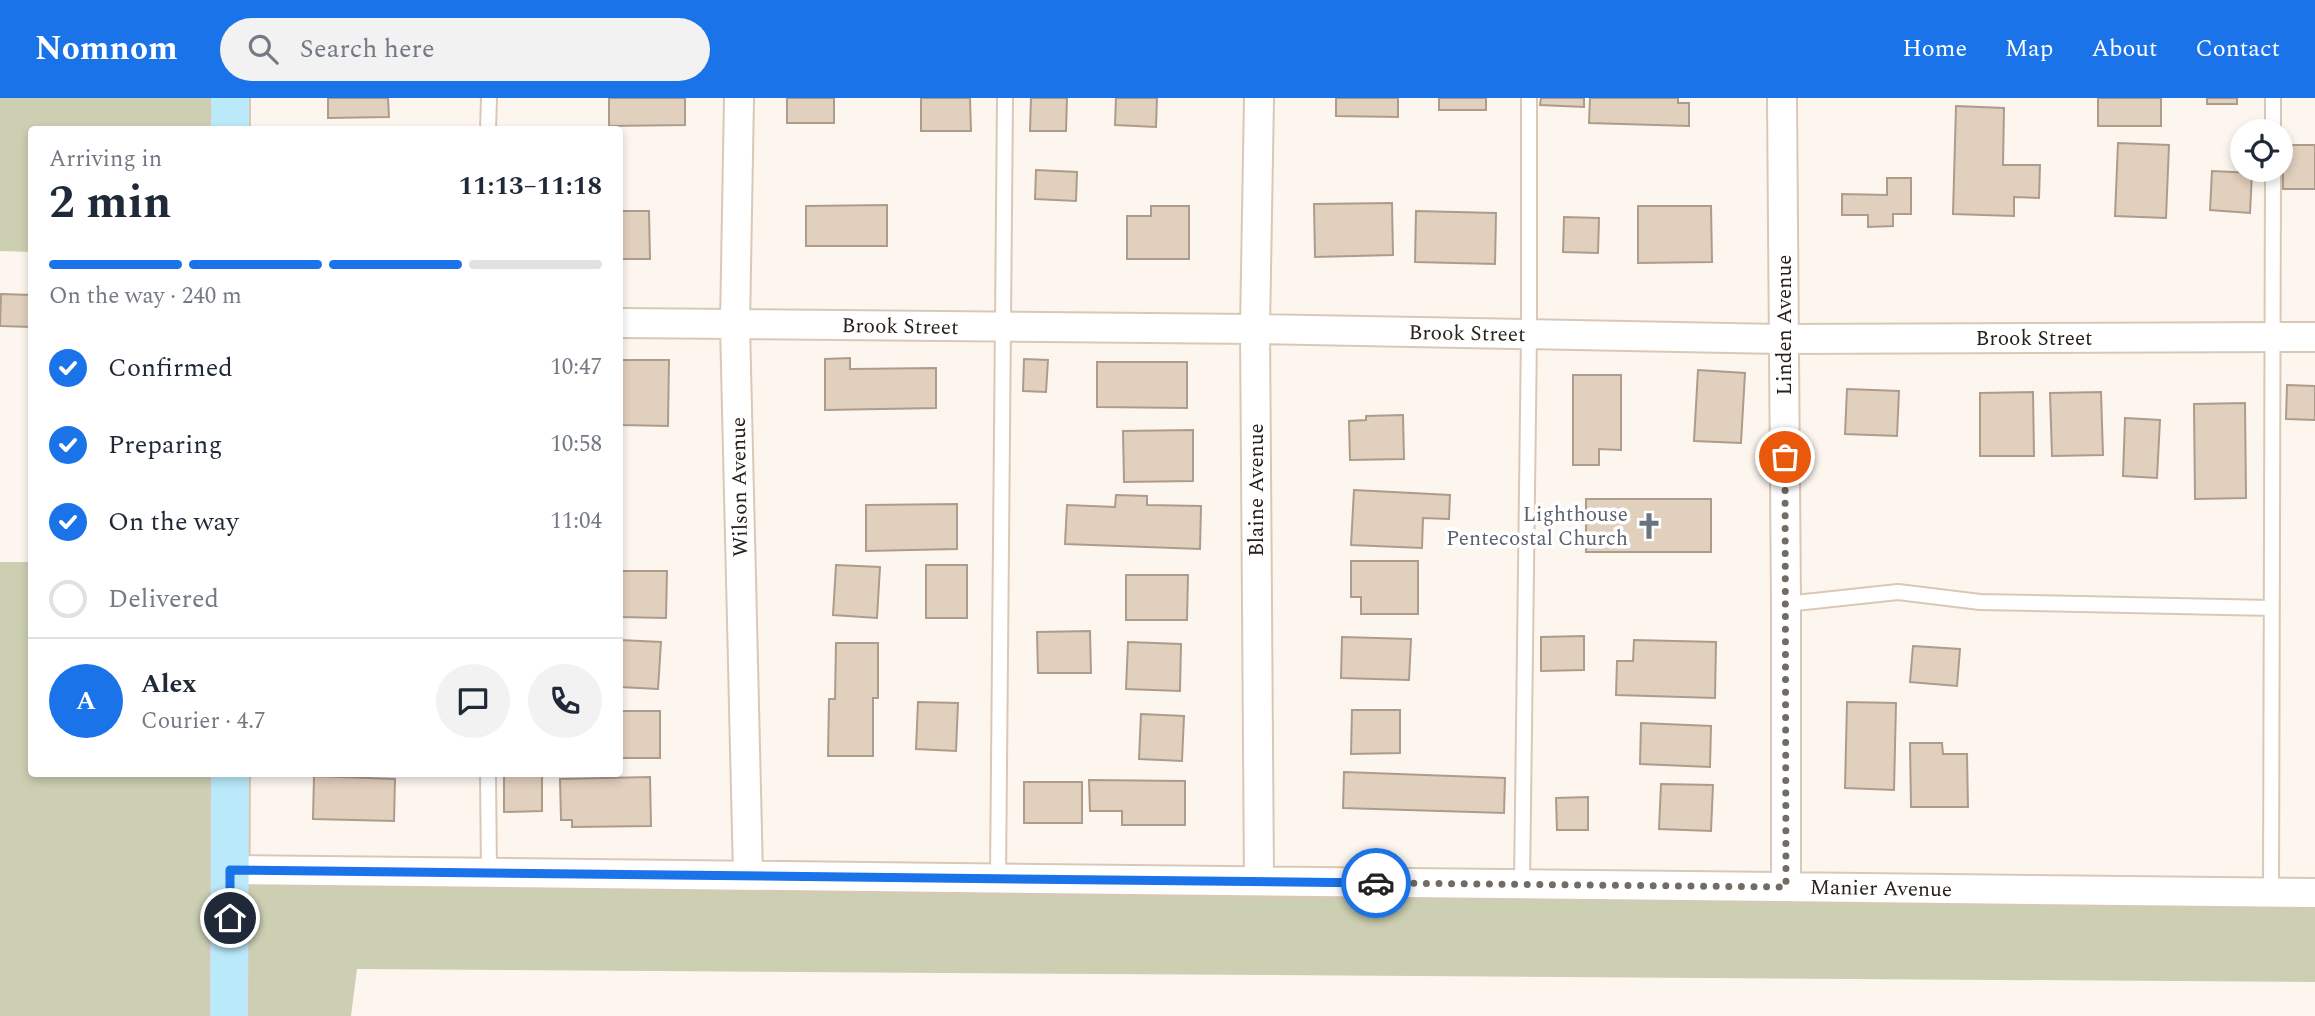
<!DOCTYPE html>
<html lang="en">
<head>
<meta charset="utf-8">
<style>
	:root { --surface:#fff; --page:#f2f2f3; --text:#1f2937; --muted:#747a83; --line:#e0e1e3; --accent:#1a73e8 }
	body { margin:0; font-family:Spectral,serif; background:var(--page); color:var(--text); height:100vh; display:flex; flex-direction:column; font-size:26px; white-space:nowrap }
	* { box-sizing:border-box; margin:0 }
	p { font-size:23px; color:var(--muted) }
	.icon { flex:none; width:38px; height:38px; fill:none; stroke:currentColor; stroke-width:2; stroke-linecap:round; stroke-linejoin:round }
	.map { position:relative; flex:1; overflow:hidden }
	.sheet { position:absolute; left:28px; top:28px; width:595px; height:651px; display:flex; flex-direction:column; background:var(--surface); border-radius:7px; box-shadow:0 4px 10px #0003 }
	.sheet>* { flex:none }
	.fabs { position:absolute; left:2230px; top:21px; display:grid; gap:14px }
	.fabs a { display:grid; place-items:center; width:63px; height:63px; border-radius:50%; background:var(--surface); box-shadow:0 4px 10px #0003; font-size:35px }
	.pin { position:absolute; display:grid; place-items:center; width:60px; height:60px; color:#fff; margin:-30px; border:4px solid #fff; border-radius:50%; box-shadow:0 2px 7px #0007 }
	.courier { position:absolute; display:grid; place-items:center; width:70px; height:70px; margin:-35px; border:5px solid #1a73e8; border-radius:50%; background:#fff; color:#222; box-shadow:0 2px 9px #0007 }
	.headline em { font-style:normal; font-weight:700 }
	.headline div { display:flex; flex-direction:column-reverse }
	.headline { display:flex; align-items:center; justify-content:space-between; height:119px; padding:0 21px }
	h1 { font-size:46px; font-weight:700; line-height:52px }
	.bar { display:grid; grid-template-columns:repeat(4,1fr); gap:10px 7px; align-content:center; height:84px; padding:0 21px }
	.bar i { height:9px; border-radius:5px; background:var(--line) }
	.bar .selected { background:var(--accent) }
	.bar p { grid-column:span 4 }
	.line { display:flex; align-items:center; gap:18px; padding:0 21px; border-top:2px solid var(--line) }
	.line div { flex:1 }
	.round { display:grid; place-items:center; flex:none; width:74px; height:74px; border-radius:37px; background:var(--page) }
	ol { padding:0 21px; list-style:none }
	li { display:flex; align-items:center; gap:21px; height:77px }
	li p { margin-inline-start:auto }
	li .icon { padding:7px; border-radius:50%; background:var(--accent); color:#fff; stroke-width:4 }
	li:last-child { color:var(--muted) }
	li i { width:38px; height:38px; border:4px solid var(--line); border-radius:50% }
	header { display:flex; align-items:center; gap:42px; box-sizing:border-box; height:98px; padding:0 35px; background:var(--accent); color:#fff }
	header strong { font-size:33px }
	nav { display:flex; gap:38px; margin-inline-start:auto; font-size:24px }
	.search { width:490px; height:63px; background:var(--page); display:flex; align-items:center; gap:18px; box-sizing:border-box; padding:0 24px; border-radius:38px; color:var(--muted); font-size:26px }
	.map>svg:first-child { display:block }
	.green { fill:#cccfb2 }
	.building { fill:#e2d0be; stroke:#ad9c8b; stroke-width:2 }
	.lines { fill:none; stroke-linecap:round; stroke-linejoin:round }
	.lane-casing { stroke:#dac8b7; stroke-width:18 }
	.street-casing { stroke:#dac8b7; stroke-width:32 }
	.secondary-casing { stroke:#dac8b7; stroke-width:42 }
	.lane { stroke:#fff; stroke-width:14 }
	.street { stroke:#fff; stroke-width:28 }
	.secondary { stroke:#bae9f9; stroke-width:38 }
	.done { stroke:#736c65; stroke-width:7; stroke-dasharray:0 12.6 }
	.route { stroke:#1a73e8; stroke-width:9 }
	.labels { text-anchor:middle; stroke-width:7; stroke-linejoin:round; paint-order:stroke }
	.street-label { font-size:21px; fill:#28221b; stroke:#fff }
	.worship-label { font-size:21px; fill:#5b616d; stroke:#fff; text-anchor:end }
</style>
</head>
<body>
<header>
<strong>Nomnom</strong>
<div class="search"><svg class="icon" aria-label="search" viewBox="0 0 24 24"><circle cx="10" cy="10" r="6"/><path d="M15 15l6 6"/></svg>Search here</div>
<nav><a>Home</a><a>Map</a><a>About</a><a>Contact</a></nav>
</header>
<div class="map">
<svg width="2315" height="918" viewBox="0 0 2315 918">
	<rect width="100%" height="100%" fill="#fdf6ef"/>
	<path class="green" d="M0,0H230V31L32,32L31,154L0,153Z
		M0,464H31L32,676H229L230,772L2315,795V884L357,871L351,918H0Z"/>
	<path class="building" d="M328,0H388L389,19L328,20Z
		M609,0H685V27L609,28Z
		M787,0H834V25H787Z
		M921,0H970L971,33H921Z
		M1031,0H1067L1066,33H1030Z
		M1116,0H1157L1156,29L1115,27Z
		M1336,0H1398V19L1336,18Z
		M1439,0H1486V12H1439Z
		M1541,0H1584V9L1540,7Z
		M1590,0H1678V5H1689V28L1589,25Z
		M2098,0H2161V28H2098Z
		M2207,0H2237V6H2207Z
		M1956,8L2004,10L2003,67H2040L2039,100L2014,99V118L1953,116Z
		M2118,45L2169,47L2166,120L2115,118Z
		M2283,47H2315V91H2283Z
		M1036,72L1077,74L1076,103L1035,101Z
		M2212,73L2252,75L2250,115L2210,112Z
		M1887,80H1911V116H1893V128L1868,129V117H1842V96L1887,97Z
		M1392,105L1393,157L1315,159L1314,106Z
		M887,107V148H806V108Z
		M1151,108H1189V161H1127V118H1151Z
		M1638,108H1711L1712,164L1638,165Z
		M620,113H649L650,161H620Z
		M1416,113L1496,115L1495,166L1415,164Z
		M1564,119L1599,120L1598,155L1563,154Z
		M1,196L32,197V229L0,228Z
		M850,260V271L936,270V310L825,312V261Z
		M1024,261L1048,262L1046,294L1023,293Z
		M620,262H669L668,328L621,327Z
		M1097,264H1187V310L1097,309Z
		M1698,272L1745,275L1741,345L1694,343Z
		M1573,277H1621V352L1599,351V367H1573Z
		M2287,287L2315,288V322L2286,321Z
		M1847,291L1899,293L1897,338L1845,336Z
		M2033,294L2034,358H1980V295Z
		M2101,294L2103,357L2052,358L2050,295Z
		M2245,305L2246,400L2195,401L2194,306Z
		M1403,317L1404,361L1350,362L1349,323L1366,322V318Z
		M2125,320L2160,322L2157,380L2123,378Z
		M1193,332V383L1124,384L1123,333Z
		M1354,392L1450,397L1449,421L1423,420L1422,450L1351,447Z
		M1116,397L1147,398V407L1201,408L1200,451L1065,446L1067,407L1115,409Z
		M1586,401H1711V454H1586Z
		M957,406V451L866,453V407Z
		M1351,463H1418V516H1361V499H1351Z
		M836,467L880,469L877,520L833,517Z
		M926,467H967V520H926Z
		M620,473H667L666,520L620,519Z
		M1126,477H1188L1187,522H1126Z
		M1090,533L1091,575H1038L1037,534Z
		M1584,538V572L1541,573V539Z
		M1342,539L1411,541L1409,582L1341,580Z
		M620,542L661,544L658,591L620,589Z
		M1634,542L1716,544L1715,600L1616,597L1617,563H1633Z
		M1128,544L1181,546L1180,593L1126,591Z
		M836,545H878V600H873V658H828L829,601H835Z
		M1913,548L1960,551L1957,588L1910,584Z
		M918,604L958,605L956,653L916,651Z
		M1847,604L1896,605L1894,692L1845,690Z
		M1352,612H1400V655L1351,656Z
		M620,613H660V660H620Z
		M1141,616L1184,618L1182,663L1139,661Z
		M1641,625L1711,628L1710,669L1640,666Z
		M1910,645H1942L1943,656H1967L1968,709H1911Z
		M1344,674L1505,680L1504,715L1343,710Z
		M504,676H542V713L504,714Z
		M314,678L395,681L394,723L313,721Z
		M650,679L651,728L572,729V722H561L560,681Z
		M1089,682L1185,683V727H1122V713H1090Z
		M1024,684H1082V725H1024Z
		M1661,686L1713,687L1711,733L1659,731Z
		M1588,699V732H1557L1556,700Z"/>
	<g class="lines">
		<defs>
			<path id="lane" d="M488,32L489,0
				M2273,33V0
				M1786,506L1898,494L1980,504L2272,510
				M488,676L489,774
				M998,780L1005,0
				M1522,786L1529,236V0
				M2271,795L2273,72"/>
			<path id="street" d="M739,0L735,227L748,777
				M1782,0L1786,506V789
				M620,225L1255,231L1784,241L2315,239
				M230,772L2315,795
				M1259,783L1255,231L1259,0"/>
			<path id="secondary" d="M230,32V0
				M229,918L230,676"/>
		</defs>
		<use href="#lane" class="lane-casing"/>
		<use href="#street" class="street-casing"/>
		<use href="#secondary" class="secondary-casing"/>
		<use href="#lane" class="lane"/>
		<use href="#street" class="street"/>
		<use href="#secondary" class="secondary"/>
	</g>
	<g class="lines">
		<path class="done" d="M1376,785L1786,789L1785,359"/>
		<path class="route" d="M230,820V772L1376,785"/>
	</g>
	<defs>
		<symbol id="church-bare" viewBox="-9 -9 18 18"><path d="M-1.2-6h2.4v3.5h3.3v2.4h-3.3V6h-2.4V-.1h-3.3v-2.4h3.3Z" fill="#6b7280" stroke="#fff" stroke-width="2.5" paint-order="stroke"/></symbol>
	</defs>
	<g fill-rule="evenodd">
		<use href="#church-bare" x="1630" y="409" width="38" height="38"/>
	</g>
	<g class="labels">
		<g class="street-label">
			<text transform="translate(1784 227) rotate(-90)" y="7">Linden Avenue</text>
			<text transform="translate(900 228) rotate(1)" y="7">Brook Street</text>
			<text transform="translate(1467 235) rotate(1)" y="7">Brook Street</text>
			<text x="2034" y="247">Brook Street</text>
			<text transform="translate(739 389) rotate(-91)" y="7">Wilson Avenue</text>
			<text transform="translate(1256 392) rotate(-90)" y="7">Blaine Avenue</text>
			<text transform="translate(1881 790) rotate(1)" y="7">Manier Avenue</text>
		</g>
		<g class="worship-label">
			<text x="1628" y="423">Lighthouse<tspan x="1628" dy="24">Pentecostal Church</tspan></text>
		</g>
	</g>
</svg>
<div class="fabs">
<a><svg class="icon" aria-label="locate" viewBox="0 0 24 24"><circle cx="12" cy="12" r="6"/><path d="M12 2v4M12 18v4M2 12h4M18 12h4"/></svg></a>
</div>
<div class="pin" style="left:1785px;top:359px;background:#ea580c"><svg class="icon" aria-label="bag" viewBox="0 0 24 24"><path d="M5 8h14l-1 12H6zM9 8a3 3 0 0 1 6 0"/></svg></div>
<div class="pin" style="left:230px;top:820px;background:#1f2937"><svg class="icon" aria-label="home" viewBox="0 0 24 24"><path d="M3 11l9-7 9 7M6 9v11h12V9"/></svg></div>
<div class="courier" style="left:1376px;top:785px"><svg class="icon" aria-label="car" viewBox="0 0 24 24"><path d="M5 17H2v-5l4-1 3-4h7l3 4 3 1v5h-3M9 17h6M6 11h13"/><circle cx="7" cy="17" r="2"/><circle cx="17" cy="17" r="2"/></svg></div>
<section class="sheet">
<div class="headline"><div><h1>2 min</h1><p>Arriving in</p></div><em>11:13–11:18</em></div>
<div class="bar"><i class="selected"></i><i class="selected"></i><i class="selected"></i><i></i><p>On the way · 240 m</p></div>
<ol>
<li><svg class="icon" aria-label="check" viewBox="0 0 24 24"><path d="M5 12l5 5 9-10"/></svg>Confirmed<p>10:47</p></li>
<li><svg class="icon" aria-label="check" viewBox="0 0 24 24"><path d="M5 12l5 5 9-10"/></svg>Preparing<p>10:58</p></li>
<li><svg class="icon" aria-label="check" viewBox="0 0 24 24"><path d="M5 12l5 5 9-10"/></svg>On the way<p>11:04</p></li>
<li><i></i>Delivered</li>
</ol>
<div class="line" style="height:126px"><b class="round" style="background:var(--accent);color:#fff">A</b><div><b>Alex</b><p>Courier · 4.7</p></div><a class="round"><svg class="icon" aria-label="chat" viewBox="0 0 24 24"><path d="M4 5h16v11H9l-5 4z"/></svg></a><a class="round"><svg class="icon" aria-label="phone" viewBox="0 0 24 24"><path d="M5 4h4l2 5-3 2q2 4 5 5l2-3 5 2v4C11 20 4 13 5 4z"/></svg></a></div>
</section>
</div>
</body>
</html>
